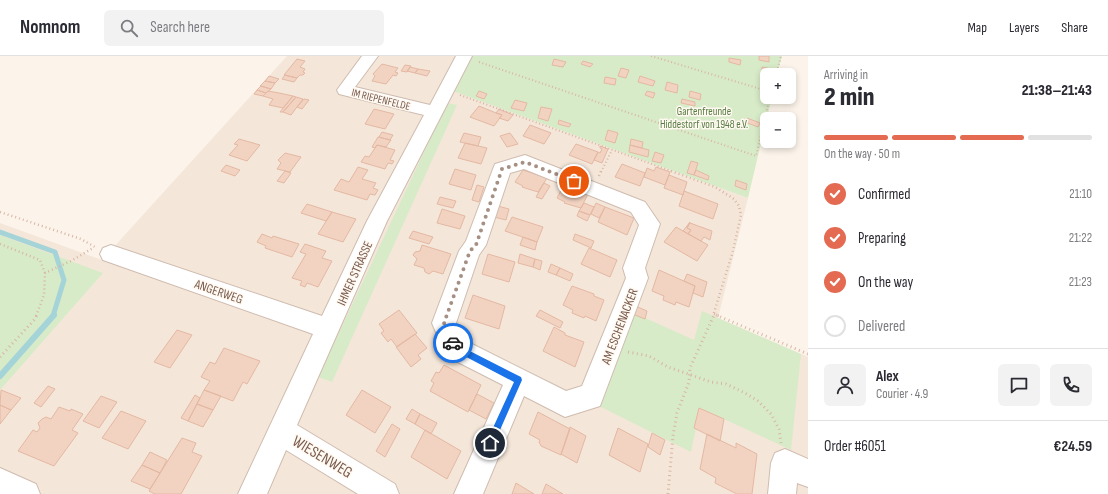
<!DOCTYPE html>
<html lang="en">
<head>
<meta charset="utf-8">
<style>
	:root { --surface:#fff; --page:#f2f2f3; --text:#2b2b33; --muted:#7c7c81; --line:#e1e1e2; --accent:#e46b52 }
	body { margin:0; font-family:"Sofia Sans Condensed",sans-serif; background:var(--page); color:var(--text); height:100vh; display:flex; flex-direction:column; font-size:15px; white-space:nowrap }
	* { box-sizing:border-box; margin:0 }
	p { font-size:13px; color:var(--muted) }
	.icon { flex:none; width:22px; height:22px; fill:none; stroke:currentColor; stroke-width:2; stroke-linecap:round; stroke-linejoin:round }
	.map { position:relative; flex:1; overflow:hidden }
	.side { display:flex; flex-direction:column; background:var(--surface); width:300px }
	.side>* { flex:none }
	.tools { position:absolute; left:760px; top:12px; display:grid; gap:8px }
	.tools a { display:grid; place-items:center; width:36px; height:36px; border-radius:6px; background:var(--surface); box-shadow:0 2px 6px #0003; font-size:20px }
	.pin { position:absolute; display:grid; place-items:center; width:34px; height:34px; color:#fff; margin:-17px; border:2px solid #fff; border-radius:50%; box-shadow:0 1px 4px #0007 }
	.courier { position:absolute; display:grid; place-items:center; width:40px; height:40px; margin:-20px; border:3px solid #1a73e8; border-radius:50%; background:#fff; color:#222; box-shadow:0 1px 5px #0007 }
	.head em { font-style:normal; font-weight:800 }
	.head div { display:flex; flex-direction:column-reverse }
	.head { display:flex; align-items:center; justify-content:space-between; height:68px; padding:0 16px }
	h1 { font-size:26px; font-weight:800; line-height:30px }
	.bar { display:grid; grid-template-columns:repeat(4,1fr); gap:6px 4px; align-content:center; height:48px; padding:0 16px }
	.bar i { height:5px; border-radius:3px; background:var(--line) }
	.bar .active { background:var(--accent) }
	.bar p { grid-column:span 4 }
	.line { display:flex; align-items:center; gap:10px; padding:0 16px; border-top:1px solid var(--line) }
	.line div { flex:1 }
	.round { display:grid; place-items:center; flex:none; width:42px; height:42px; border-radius:6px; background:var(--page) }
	ol { padding:0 16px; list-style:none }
	li { display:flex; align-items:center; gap:12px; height:44px }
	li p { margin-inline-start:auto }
	li .icon { padding:4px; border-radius:50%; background:var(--accent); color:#fff; stroke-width:4 }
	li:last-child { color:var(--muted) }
	li i { width:22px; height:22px; border:2px solid var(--line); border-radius:50% }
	header { display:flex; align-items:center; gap:24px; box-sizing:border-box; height:56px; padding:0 20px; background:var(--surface); border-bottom:1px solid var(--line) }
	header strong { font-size:19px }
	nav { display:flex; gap:22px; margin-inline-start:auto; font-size:14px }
	.search { width:280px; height:36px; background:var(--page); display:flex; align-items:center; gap:10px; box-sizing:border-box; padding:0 14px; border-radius:6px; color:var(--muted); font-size:15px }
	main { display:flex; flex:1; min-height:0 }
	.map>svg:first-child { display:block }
	.residential { fill:#f4e6d9 }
	.green { fill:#d8ebc8 }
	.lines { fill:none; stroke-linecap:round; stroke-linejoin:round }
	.stream-far1 { stroke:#a4d3d8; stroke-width:5 }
	.stream { stroke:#a4d3d8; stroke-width:6 }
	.building { fill:#f2d3c2; stroke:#e4b8a2 }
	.minor-casing { stroke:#cfbcaf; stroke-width:2 }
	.path-far2 { stroke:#d7b6a4; stroke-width:2; stroke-dasharray:1 2.5; stroke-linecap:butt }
	.path-far1 { stroke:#d7b6a4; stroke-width:2.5; stroke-dasharray:1 3; stroke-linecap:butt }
	.path { stroke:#d7b6a4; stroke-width:3; stroke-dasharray:1 3.5; stroke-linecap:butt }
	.minor { fill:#fff; fill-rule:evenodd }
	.route { fill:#1a73e8 }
	.done { stroke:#a69084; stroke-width:4; stroke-dasharray:0 7.2 }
	.labels { text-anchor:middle; stroke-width:3; stroke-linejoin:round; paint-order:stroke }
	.far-street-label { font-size:11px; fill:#785a4d; stroke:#fff9f1 }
	.far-park-label { font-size:11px; fill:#587d44; stroke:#fff9f1 }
	.street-label { font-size:13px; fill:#785a4d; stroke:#fff9f1 }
	.near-street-label { font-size:16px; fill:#785a4d; stroke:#fff9f1 }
</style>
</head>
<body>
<header>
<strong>Nomnom</strong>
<div class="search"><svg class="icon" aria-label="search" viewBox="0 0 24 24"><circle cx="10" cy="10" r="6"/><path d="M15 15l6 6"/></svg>Search here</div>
<nav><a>Map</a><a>Layers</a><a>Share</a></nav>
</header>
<main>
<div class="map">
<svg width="808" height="438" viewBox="0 0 808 438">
	<rect width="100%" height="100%" fill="#fcf4ea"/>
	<path class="residential" d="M287,0H473L454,35L748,142L718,262L808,301V438H0V167L102,204Z"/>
	<path class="green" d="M473,0H782L777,19H767V41H772L748,142L453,35Z
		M447,47L457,49L332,326L318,321Z
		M0,179L103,217L0,334Z
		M702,255L801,298L791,394L700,352L691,396L599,350L632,256L694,284Z"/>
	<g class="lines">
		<path class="stream-far1" d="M0,176L55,196L64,224L53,260"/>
		<path class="stream" d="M0,320L54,259"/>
	</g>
	<path class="building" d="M759,0H769V6L759,4Z
		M729,2L741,4L740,9L729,6Z
		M297,3L305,5L300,11L305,13L303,16L305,17L303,19H300L297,22L284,19Z
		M554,3L566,6L563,11L552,9Z
		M583,5L593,8L590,11L581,8Z
		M382,8L398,12L395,16L398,17L396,20L393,19L386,28L372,25L375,20L373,18Z
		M405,9L411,10L407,16L401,15Z
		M410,11L418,13L415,17L407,15Z
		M762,11L772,13V19L762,17Z
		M621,12L629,14L626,22L618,20Z
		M418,13L430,15L427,20L415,17Z
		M285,19L297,22L294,26L282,23Z
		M269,20L279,23L275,27L265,25Z
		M640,20L655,25L653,30L638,26Z
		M605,21L616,23L615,29L604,27Z
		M265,25L275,27L271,33L260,30Z
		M667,26L678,29L677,37L665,34Z
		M261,30L271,33L266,37L257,34Z
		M257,34L266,37L263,40L254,38Z
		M268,35L279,37L293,40L283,52L269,49L273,43L263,40Z
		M479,35L487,38L484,43L476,40Z
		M647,35L655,37L653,42L645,39Z
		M690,35L701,38L700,44L689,41Z
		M293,40L296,41L283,56H280Z
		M296,41L303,43L291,59L283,56Z
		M304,43L309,44L302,53L297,51Z
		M682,43L695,46V50L681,47Z
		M515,44L527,47L524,55L511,52Z
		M479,50L496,57L502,59L494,70L470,61Z
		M541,51L552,53L548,65L538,62Z
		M374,53L394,58L385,73L365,68Z
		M499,53L513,59L508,65L499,62L502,59L496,57Z
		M747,62L760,67L758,71L745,66Z
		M559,64L571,68L569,71L558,68Z
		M530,69L551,77L544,88L523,80Z
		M608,74L618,77L615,87L605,84Z
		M382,76L393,79L390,84L379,81Z
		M464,77L481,81L478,90L460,86Z
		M510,77L518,88L507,91L500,80Z
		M378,81L391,84L386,91L377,89L375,92L372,91Z
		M239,83L260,89L247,105L229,99L238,89L234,88Z
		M631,83L643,86L642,92L630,89Z
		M465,87L487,92L481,108L458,102Z
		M576,88L598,96L592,108L569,99Z
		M377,89L395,94L390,104L394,105L392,108L388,107L385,113L361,106L365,100L369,101Z
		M630,89L649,94L648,101L629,96Z
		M600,90L608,93L602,107L594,104L598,96L600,97L602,93L600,92Z
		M655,96L664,99L661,107L652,105Z
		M285,97L301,101L290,116L277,113L281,107L278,104Z
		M691,105L698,107L694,119L687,117Z
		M622,108L645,117L640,130L615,121Z
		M226,109L240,114L235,120L221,115Z
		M358,111L368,114L362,123L376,127L373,132L378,134L375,139L370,138L367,144L334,134L341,123L349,126Z
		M656,111L670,116L665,129L644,121L647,112L654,115Z
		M455,113L476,119L471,134L449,128Z
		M523,114L547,122L538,136L522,131L523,130L515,126Z
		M696,114L709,120L708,124L694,119Z
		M285,115L291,117L284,127L277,125Z
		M669,119L687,126L683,139L664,132Z
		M736,124L747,128L746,134L735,130Z
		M544,127L550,130L542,143L536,141Z
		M477,129L484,131L479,146L472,144Z
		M564,129L588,138L581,152L564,147L565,146L557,142Z
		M684,135L718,148L713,163L679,150Z
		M440,141L456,145L453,152L437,148Z
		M584,147L594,151L590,159L579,155Z
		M596,147L605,151L599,162L591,158Z
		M307,148L332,156L326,165L301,157Z
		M494,149L509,153L506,164L490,160Z
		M605,151L634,162L627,179L598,166Z
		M442,153L465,160L460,173L437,167Z
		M579,155L590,159L587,165L577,160Z
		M332,156L356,163L343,186L318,178Z
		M512,161L543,171L537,186L505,175Z
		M690,166L687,172L691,174L688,178L683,175Z
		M690,167L712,175L710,184L704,181L701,185L688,178L691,174L687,172Z
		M676,171L708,189L697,205L664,186Z
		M413,175L433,181L429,188L409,182Z
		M262,178L272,182L273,180L299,188L292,201L265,192L266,190L257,186Z
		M575,178L594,185L591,192L573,184Z
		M523,181L537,186L535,194L520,189Z
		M305,188L326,195L322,202L332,205L318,231L307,227L305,231L300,229L302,225L292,222L306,198L300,196Z
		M422,189L451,198L443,218L433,215L429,218L425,216L424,212L414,209L417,203L413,199L415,196L420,195Z
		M589,192L617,204L610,221L581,208Z
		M488,198L515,206L509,226L482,218Z
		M520,198L535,203L533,211L518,207Z
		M535,203L542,205L540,214L533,211Z
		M551,208L560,212L556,219L548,216Z
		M560,212L573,218L570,225L556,219Z
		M659,214L695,230L689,251L676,246L675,249L663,244L664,240L652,235Z
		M687,218L707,226L703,241L693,237L695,230L684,225Z
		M572,230L594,238V240L604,244L596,265L585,260L584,262L572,257L573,254L563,249Z
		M473,239L505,250L499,273L465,262Z
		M633,249L647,255L645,263L630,257Z
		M399,254L417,277L397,291L391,283L388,286L381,277L384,275L379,268Z
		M540,254L563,266L560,272L536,260Z
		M554,271L565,277V279L584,286L575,311L543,295Z
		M177,274L192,279L170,312L154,306Z
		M415,278L427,292L418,299L421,303L411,311L396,291Z
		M224,292L260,305L247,328L243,326L233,345L204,334L210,325L201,321L210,306L215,308Z
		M444,309L481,329L468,356L430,335L434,327L431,325L436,316L439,317Z
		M48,330L55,333L41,351L34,347Z
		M1,334L21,342L11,354L0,349Z
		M204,334L221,340L213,354L197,348Z
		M362,334L391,351L375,377L346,359Z
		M477,338L494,347L486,363L469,354Z
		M195,339L200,342L188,365L181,362Z
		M101,340L117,346L99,372L83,365Z
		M197,348L213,354L203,371L188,365Z
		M0,349L11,354L0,368Z
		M59,351L70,355L71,353L83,358L72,374L78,377L54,410L18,395L33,374L37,376L40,372L38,367L42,363L46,361L51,363Z
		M699,352L724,363L720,385L694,372Z
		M412,353L420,358L415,368L406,363Z
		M121,355L146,365L128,393L102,382Z
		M538,356L570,373L561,399L541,390L539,386L540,384L529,378Z
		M420,358L437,367L431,378L415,368Z
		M392,368L400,373L385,401L376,395Z
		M570,371L586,380L577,407L561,398Z
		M618,372L648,388L640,416L609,399Z
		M425,374L461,395L447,423L411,401Z
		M652,377L665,384L660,399L648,391Z
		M707,378L736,392V387L757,398L752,438H737L715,427L716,422L700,413Z
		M182,382L196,387L192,396L202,400L181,438H155L149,435Z
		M150,396L167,404L160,417L142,409Z
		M142,409L160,417L150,433L131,425Z
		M516,427L534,438H512Z
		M546,428L563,438H542Z"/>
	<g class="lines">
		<defs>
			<path id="minor" d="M362,0H378L355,31L430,49L456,0H472L387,165L297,369L395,428L399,438H358L286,394L267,438H238L313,278L103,204L100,198L103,192L111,189L322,260L367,165L424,59L339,38L337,34Z
				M525,99L645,146L660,168L645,212L648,222L600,350L565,361L524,340L483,438H454L503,329L446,300L432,267L459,195L466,185L493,113L495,108ZM524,113L631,156L639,169L623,212L626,222L582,330L566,335L464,284L456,267L479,199L486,189L510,117Z
				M785,393L808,403V431L797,427L796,438H768L771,407L775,397Z
				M0,412L36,428L40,438H0Z"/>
		</defs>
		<use href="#minor" class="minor-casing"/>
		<path class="path-far2" d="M651,0L767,35
			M479,6L756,100L770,41
			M776,19L781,0
			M460,39L674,116
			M601,116L612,94"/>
		<path class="path-far1" d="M671,115L715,131L734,143L739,150L741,159L733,195L713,260
			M599,120L601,115
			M0,156L81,183L95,191
			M0,188L40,204L45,217
			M714,258L719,260
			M36,260L44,239L45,217L71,205L93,192"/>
		<path class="path" d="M716,259L808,298
			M628,296L649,300L668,311L711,326L726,328L745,337L758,345L771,358L779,373L781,387
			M0,301L35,263L37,259
			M668,438L673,380L677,357L689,326L690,312L714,259"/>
		<use href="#minor" class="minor"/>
	</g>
	<path class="route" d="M453,284L456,285L458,289L521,321L522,324L493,390L490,391L486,387L514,326L453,294L450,287Z"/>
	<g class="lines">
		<path class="done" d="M453,287L444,267L470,195L476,189L502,113L525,106L574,125"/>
	</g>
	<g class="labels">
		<g class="far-street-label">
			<text transform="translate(381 43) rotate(14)" y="4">IM RIEPENFELDE</text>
		</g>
		<g class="far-park-label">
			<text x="704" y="59">Gartenfreunde<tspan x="704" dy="13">Hiddestorf von 1948 e.V.</tspan></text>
		</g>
		<g class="street-label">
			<text transform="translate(354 217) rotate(-66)" y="5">IHMER STRASSE</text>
			<text transform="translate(219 235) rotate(19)" y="5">ANGERWEG</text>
			<text transform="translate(619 270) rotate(-69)" y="5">AM ESCHENACKER</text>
		</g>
		<g class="near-street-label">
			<text transform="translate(323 400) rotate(31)" y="6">WIESENWEG</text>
		</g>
	</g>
</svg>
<div class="tools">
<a>+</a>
<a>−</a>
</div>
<div class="pin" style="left:574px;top:125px;background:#ea580c"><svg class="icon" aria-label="bag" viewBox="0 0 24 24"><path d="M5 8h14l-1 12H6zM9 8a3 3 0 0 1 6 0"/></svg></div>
<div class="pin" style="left:490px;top:387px;background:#1f2937"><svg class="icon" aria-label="home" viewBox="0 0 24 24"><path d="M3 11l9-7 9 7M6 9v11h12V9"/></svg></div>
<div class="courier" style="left:453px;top:287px"><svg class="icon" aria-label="car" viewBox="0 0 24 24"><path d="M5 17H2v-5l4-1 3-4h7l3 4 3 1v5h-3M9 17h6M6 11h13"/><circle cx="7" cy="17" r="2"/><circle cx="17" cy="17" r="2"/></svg></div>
</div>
<section class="side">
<div class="head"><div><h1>2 min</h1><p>Arriving in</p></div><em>21:38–21:43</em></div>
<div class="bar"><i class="active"></i><i class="active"></i><i class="active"></i><i></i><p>On the way · 50 m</p></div>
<ol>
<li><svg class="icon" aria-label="check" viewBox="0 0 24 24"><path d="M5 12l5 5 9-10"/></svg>Confirmed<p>21:10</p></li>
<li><svg class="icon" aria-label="check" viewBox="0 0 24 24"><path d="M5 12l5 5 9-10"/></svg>Preparing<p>21:22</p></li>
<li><svg class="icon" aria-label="check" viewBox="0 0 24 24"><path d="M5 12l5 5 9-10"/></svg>On the way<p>21:23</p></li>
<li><i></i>Delivered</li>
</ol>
<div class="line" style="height:72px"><a class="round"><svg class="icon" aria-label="person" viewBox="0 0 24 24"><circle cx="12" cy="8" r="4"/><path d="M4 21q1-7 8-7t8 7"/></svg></a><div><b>Alex</b><p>Courier · 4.9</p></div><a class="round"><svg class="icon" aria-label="chat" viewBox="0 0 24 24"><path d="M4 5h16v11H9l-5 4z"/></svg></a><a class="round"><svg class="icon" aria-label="phone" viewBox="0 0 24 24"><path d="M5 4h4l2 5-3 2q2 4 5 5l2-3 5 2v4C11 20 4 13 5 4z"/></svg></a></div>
<div class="line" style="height:52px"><div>Order #6051</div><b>€24.59</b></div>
</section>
</main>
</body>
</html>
